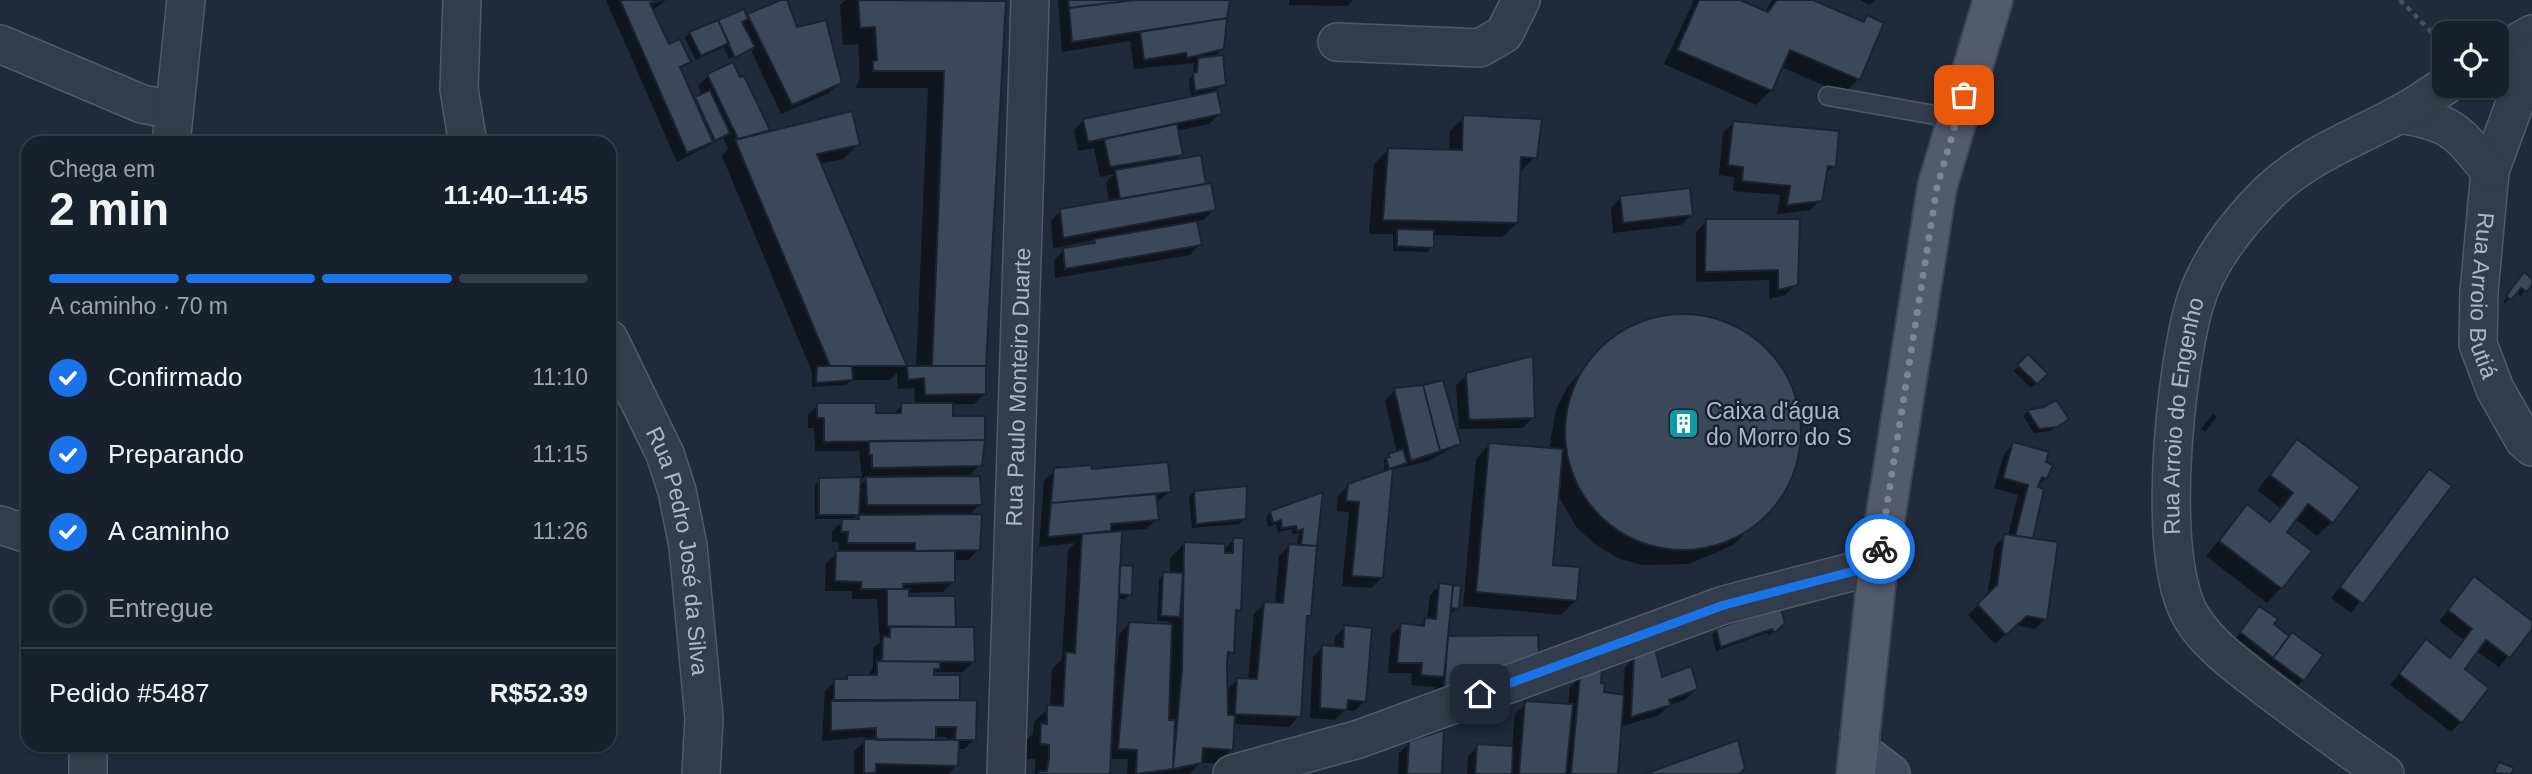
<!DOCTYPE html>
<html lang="pt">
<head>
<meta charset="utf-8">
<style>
	:root { --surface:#17202c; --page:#242d38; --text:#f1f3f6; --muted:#9ea3a9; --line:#363e48; --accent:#1a73e8 }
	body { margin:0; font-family:Helvetica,sans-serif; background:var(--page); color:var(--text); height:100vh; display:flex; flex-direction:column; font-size:26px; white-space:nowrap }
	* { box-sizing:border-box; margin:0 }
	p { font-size:23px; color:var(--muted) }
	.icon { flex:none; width:38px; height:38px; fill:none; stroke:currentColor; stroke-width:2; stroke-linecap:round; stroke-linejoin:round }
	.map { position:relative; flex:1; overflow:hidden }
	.drawer { position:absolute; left:21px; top:136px; width:595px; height:616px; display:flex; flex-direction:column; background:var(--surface); border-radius:21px; box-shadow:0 2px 5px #0004,0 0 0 2px var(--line) }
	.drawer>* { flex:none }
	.tools { position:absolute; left:2432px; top:21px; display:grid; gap:14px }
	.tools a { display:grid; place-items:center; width:77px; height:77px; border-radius:14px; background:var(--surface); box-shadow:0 2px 5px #0004,0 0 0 2px var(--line); font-size:35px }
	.pin { position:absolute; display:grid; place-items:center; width:60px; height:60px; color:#fff; margin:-30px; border-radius:14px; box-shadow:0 4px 10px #0006 }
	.courier { position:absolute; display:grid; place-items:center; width:70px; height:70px; margin:-35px; border:5px solid #1a73e8; border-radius:50%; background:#fff; color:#222; box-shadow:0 2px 9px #0007 }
	.headline em { font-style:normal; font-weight:700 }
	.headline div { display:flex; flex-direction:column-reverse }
	.headline { display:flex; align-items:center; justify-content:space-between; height:119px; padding:0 28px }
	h1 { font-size:46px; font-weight:700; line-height:52px }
	.bar { display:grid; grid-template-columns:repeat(4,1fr); gap:10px 7px; align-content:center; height:84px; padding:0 28px }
	.bar i { height:9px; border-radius:5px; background:var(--line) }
	.bar .selected { background:var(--accent) }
	.bar p { grid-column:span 4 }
	.line { display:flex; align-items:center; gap:18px; padding:0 28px; border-top:2px solid var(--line) }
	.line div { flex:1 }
	ol { padding:0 28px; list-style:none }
	li { display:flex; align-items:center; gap:21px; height:77px }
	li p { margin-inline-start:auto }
	li .icon { padding:7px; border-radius:50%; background:var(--accent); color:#fff; stroke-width:4 }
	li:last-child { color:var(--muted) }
	li i { width:38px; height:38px; border:4px solid var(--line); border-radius:50% }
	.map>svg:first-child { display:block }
	.shadow { fill:#0007; fill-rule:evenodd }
	.building { fill:#3b485a; stroke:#1a2331; stroke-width:2 }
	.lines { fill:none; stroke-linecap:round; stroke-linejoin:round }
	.service-casing { stroke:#505a68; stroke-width:21 }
	.minor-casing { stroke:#505a68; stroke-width:40 }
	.secondary-casing { stroke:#505a68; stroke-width:42 }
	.primary-casing { stroke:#3c4554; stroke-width:42 }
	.path { stroke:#3f5558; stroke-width:4.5; stroke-dasharray:5 5; stroke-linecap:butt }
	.service { stroke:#333c4a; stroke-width:18 }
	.minor { stroke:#333c4a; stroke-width:37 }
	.secondary { stroke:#414b5d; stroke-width:38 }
	.primary { stroke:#515b6a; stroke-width:38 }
	.done { stroke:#7b8696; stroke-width:7; stroke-dasharray:0 12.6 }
	.route { stroke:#1a73e8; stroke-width:9 }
	.labels { text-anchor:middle; stroke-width:5; stroke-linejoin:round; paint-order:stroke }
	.street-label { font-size:23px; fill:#adb7c7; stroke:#18212f }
	.poi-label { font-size:23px; fill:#adb7c7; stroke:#18212f; text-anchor:start }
</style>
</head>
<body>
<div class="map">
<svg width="2532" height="774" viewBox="0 0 2532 774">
	<rect width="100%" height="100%" fill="#1f2a3a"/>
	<path class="shadow" d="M606,0H666L652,11L668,46L688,61L679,70L693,102L702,96L698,86L708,76L768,130L762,135L858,144L843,159L819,164L906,368H916L928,88H856L860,77L858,44L843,45L840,5L846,0L1004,1L984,394L974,404H951V417L980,465L967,478L980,504L968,516L978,550L968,560H954V581L943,592L908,593V598H954V629L973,662L963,672H935L930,677H958V702L975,739L964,749H957L956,766L948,774H854V751L866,741V737L822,741L825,691L835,681L848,677H867L873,667V648L880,642L877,599H852V591H825L826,563L838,553L839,542H832V531L845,519H815V485L820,480L859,487L868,477L862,478L859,451H815L814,428H808V415L818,405L893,414L902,405H915L914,388L898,389L897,373L890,380H851L846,385L812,387V372L722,156L728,149L723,138L677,162ZM857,515H862L851,521ZM934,737H946V741H934Z
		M785,0L796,29L840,82L829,93L781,114L750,48L729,59L724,47L696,60L685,38L690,33L746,17Z
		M1058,0H1228L1222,49L1213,58L1224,84L1215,90L1220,114L1209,124L1176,131L1181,154L1174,162L1204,186L1214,209L1204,220L1196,221L1200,244L1190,255L1055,278L1054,260L1064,250L1090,245L1096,240L1053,248L1051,221L1061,210L1109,202L1106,182L1114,174L1100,177L1094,148L1078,151L1074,130L1084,120L1191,98L1189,80L1193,75L1194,63L1134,69L1130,41L1062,52Z
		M1289,0H1353L1347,6L1289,5Z
		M1694,0H1736L1765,12L1772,0H1809L1862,23L1868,17L1882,23L1858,79L1844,94L1781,67L1771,90L1756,105L1664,64Z
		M1860,0H1875L1870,5Z
		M1464,117L1535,157L1520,172L1517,223L1502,237L1433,235L1432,247L1427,252L1393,251V234H1369L1374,164L1388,150L1449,152L1450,131Z
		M1733,123L1834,166L1824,175L1820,200L1810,210L1777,214L1780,195L1733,191L1734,177L1719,175L1723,133Z
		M1621,197L1691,215L1681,225L1613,233L1611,208Z
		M1707,221H1798L1796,284L1785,295L1769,299V280L1696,282V232Z
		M2519,280L2532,281L2521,296L2515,292L2505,304L2503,302Z
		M1673,316L1701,317L1728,324L1752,337L1772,357L1787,380L1797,406L1799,434L1796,462L1785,488L1769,510L1733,545L1689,564L1641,565L1618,558L1596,545L1577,528L1557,494L1551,566L1576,600L1561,615L1463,606L1476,459L1490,444L1549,450L1556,409L1568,386L1585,367L1623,333L1646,322Z
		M2028,356L2045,374L2031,388L2014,371Z
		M1467,375L1533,417L1523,428L1459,429L1456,385Z
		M1395,390L1459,444L1428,461L1391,470L1382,578L1371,588L1342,586L1349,512L1337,511L1338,496L1349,485L1384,471V460L1397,453L1385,400Z
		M2044,409L2062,424L2050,431L2034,433L2023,416L2028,411Z
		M2213,414L2217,417L2205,432L2201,429Z
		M2297,441L2332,522L2317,536L2295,519L2284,533L2281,588L2267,603L2206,556L2247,507L2268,523L2280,508L2257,490Z
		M2014,443L2044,464L2046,478L2036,488L2042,490L2030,540L2045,619L2035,629L2015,625L1995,644L1968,615L1987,597L1995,546L2005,536H2008L2018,495L1994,488L2004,454Z
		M1055,470L1090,471L1170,492L1155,503L1157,519L1146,529L1121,531L1119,567L1130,594L1125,599H1117L1114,662L1117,663L1119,634L1130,623L1169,625V621H1157L1159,579L1164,574H1170V558L1184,544L1223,550L1234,540L1239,610L1234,615L1232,652L1226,658V691L1237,680H1248L1254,614L1265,604L1275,605L1279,556L1289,546H1297L1299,533L1292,534V529L1278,532L1276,524L1268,527L1266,517L1271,512L1321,495L1301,664L1299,716L1289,727L1233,724L1232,749L1217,763H1200L1189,774H1127L1128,759H1109L1108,774H1035V759H1026L1027,739L1033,734L1034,722L1050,707L1052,669L1062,659L1068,550L1075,543L1039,547L1044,481Z
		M2430,471L2450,486L2351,613L2331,598Z
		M1194,492L1244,519L1239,524L1192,528L1189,497Z
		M2474,579L2532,626L2499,667L2476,651L2462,669L2461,722L2451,732L2390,685L2426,641L2449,659L2464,640L2439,621Z
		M1440,585L1459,587L1457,608L1452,613L1454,590H1451L1446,637H1536L1537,655L1526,666L1434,698L1435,687L1411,685L1412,673H1388L1391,635L1402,625L1418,627L1427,620L1430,595Z
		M2255,613L2289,638L2303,680L2298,685L2236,638Z
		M1783,623L1769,636L1767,633L1716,651L1712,635L1717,630Z
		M1345,627L1365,701L1354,711L1345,710L1335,720L1310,718L1313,657L1323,647L1334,648L1335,637Z
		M1635,657L1660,679L1696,689L1686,699L1668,706L1659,715L1620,727L1616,774H1467L1468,756L1478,746L1512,747L1515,714L1526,703L1568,706L1570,687L1581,677L1599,684L1602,693L1623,696L1625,667Z
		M1410,743L1440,774H1398L1399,753Z"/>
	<path class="building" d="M620,0H667L650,3L669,44L680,39L691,62L680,67L713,142L687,153Z
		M781,0H787L797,27L826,20L842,83L792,105L747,14Z
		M858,0L1006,1L986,366H932L944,71H873V61L877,60L875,27L860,28Z
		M1068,0H1135L1069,8Z
		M1135,0H1230L1227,18L1072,42L1069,8Z
		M1699,0H1740L1768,12L1777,0H1813L1864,22L1867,15L1884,23L1860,80L1790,50L1772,91L1677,50Z
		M744,9L748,19L742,22L755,47L735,58L718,20Z
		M1227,18L1224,49L1187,58L1186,53L1144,60L1140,32Z
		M718,20L729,43L701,56L689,32Z
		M1223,55L1226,85L1195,91L1193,73L1197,72L1198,58Z
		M733,62L740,77L744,76L770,130L738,139L707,74Z
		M710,90L730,133L715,141L695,97Z
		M1217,91L1222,114L1088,142L1083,119Z
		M852,111L860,145L817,154L907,366H830L735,140Z
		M1463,115L1542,119L1537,158L1521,157L1518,223L1383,220L1388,148L1462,150Z
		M1733,121L1839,131L1836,167L1828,166L1822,201L1787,205L1790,186L1742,181L1743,167L1728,165Z
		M1177,124L1183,155L1110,167L1104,139Z
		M1201,155L1206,184L1120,199L1115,170Z
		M1211,183L1216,210L1063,238L1060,209Z
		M1690,188L1693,215L1623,223L1620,196Z
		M1706,219H1800L1798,285L1778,290V270L1705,272Z
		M1197,221L1202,245L1065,269L1063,248L1095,243L1094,239Z
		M1397,229L1434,230V248L1397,246Z
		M2524,272L2532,279V285L2527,292L2521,288L2511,300L2506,296Z
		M1565 432a118 118 0 1 1 236 0a118 118 0 1 1-236 0Z
		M2028,354L2048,374L2037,384L2017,365Z
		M1533,356L1535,418L1469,420L1466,373Z
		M817,366H852L853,380L816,383Z
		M907,366H986V394L925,395L924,378L908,380Z
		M1443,380L1461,444L1440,451L1423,385Z
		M1423,385L1440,451L1411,461L1394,388Z
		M2056,400L2069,419L2057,427L2039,429L2027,410L2044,407Z
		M817,403H876V413H901V403H953V416H985V440L824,442V418H817Z
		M2297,439L2360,487L2333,523L2308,504L2287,532L2312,551L2282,589L2219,541L2247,504L2270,522L2293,493L2270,475Z
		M985,440L982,466L872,468V455H869V441Z
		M2013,442L2049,452L2046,462L2053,465L2047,479L2042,477L2038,487L2044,489L2033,538L2015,536L2028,485L2003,478Z
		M1489,443L1563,449L1553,565L1580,567L1577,601L1476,592Z
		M1403,449L1407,463L1389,469L1386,458L1390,457L1388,454Z
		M1168,462L1171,492L1051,503L1054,468L1091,465L1092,469Z
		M1393,468L1383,578L1352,576L1359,502L1346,501L1348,484Z
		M2429,469L2452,486L2363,604L2340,587Z
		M980,476L982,505H867L866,477Z
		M861,477L859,515H819V478Z
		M1247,486L1246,519L1196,524L1194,491Z
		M1323,492L1317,546L1301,545L1303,529L1297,531L1296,526L1282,528L1281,520L1273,523L1270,511Z
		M1156,494L1159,520L1111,524V531L1048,537L1051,503Z
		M982,514L980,550L915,551V543H847L848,532H841L842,519H859V515Z
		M1122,531L1110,774H1039V771H1047L1049,758V745L1040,744L1041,723L1047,724V705L1063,706L1066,652L1075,653L1082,534Z
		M2004,534L2058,542L2047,620L2027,616L2006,635L1977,604L1997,585Z
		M1233,538H1244L1241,611L1236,610L1234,653L1228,652L1227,663L1228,715H1235L1233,750L1203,748L1202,763L1173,769L1182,669L1184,542L1225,544V553H1233Z
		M1289,544L1317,546L1311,616H1307L1301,717L1235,714L1237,678L1257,679L1264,602L1283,603Z
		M836,551H955V582L903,584V589H861V582L835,581Z
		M1120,565L1133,566L1132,595L1119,594Z
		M1163,572L1183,573L1180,617L1161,616Z
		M2474,576L2532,621V629L2510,658L2486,640L2465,669L2489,688L2462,723L2399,674L2426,639L2450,658L2472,629L2448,610Z
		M1439,583L1453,585L1444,677L1421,675L1422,663H1397L1401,623L1424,626L1425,618L1436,619Z
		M1453,585L1461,586L1459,609L1451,608Z
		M887,589H909V596H955L956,627L887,626Z
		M1780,605L1785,623L1775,633L1772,629L1721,647L1716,629Z
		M2259,606L2278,619L2274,624L2289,636L2273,658L2240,632Z
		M1129,622L1172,624L1169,720H1175L1173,769L1136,774L1137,750L1118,749Z
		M1344,625L1372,628L1366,702L1348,700L1347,710L1320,708L1322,645L1343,647Z
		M890,627H974L975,662L882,661L883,636L890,637Z
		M2292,632L2323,655L2304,681L2273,658Z
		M1538,635L1539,656L1444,689L1448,636Z
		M1655,648L1662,677L1691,666L1698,689L1669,700L1671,705L1631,717L1634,655Z
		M877,661L940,662V669H934V675H960V700H834V679H847V675H877Z
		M1602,667L1601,683L1605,684L1604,692L1624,695L1618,774H1571L1580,675Z
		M977,700L976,740H955L956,727H936V740H876V728L831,731V701Z
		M1525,701L1573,704L1566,774H1519Z
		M1444,730L1442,774H1407L1409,741Z
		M864,739L959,740L958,766L876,764V773H864Z
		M1738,740L1745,768L1740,774H1645Z
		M1477,744L1513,746L1512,774H1475Z
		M2499,762L2514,768L2511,774L2494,773Z"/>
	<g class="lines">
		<defs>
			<path id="service" d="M1828,96L1957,119"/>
			<g id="minor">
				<path d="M462,0L459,89L468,144"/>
				<path d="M1337,42L1480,48L1504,34L1521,0"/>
				<path d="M0,44L142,104L174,110"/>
				<path d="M2497,54L2532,34"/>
				<path id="s1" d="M2532,56L2490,171L2479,292L2478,344L2495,389L2524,440L2532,447"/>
				<path d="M2400,114C2453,123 2457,131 2490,171"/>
				<path d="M171,144L186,0"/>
				<path id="s2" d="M609,339L665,454L677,491L688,546L704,718L701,774"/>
				<path d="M0,525L28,534"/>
				<path d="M88,746V774"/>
				<path id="s3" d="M1006,774L1030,0"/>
				<path d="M1232,774L1359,739L1724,605L1878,565"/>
				<path id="s4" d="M2385,774C2344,746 2305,717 2265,687C2240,667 2209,646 2192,618C2155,559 2175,374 2194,306C2206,263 2238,223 2269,192C2311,153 2352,140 2400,114C2416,106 2430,95 2445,86"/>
			</g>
			<path id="secondary" d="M1859,750L1890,774"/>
			<path id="primary" d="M1856,774L1878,565L1937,187L1993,0"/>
		</defs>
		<use href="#service" class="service-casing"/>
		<use href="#minor" class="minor-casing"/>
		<use href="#secondary" class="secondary-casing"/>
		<use href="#primary" class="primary-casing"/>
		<path class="path" d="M2400,0L2445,46"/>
		<use href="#service" class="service"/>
		<use href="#minor" class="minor"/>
		<use href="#secondary" class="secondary"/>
		<use href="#primary" class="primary"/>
	</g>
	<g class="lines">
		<path class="done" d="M1880,549L1937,187L1964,95"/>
		<path class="route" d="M1480,694L1724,605L1878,565L1880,549"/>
	</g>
	<defs>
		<symbol id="building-square" viewBox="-11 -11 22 22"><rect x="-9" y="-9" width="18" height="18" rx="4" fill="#0f9aa8" stroke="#18212f"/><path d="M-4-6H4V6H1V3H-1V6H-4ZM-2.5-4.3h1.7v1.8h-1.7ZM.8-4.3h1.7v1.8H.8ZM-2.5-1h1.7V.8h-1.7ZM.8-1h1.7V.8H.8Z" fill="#fff"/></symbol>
	</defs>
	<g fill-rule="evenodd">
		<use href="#building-square" x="1666" y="406" width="35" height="35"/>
	</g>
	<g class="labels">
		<g class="street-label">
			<text dy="8" stroke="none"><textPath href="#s1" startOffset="248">Rua Arroio Butiá</textPath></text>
			<text dy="8" stroke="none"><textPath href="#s3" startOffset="387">Rua Paulo Monteiro Duarte</textPath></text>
			<text dy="8" stroke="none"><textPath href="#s4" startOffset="455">Rua Arroio do Engenho</textPath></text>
			<text dy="8" stroke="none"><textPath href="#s2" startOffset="226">Rua Pedro José da Silva</textPath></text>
		</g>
		<g class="poi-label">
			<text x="1706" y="419">Caixa d'água<tspan x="1706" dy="26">do Morro do S</tspan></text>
		</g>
	</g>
</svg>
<div class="tools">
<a><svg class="icon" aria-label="locate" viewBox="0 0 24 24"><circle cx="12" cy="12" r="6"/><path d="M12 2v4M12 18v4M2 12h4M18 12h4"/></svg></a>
</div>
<div class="pin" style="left:1964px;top:95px;background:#ea580c"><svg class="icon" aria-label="bag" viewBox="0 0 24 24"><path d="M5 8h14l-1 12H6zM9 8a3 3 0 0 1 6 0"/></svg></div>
<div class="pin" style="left:1480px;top:694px;background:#1f2937"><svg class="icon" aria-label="home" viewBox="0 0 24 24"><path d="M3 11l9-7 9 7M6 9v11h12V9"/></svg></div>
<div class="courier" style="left:1880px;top:549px"><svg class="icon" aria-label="bike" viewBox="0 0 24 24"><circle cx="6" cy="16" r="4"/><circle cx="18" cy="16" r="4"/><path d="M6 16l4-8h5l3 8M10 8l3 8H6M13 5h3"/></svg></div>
<section class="drawer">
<div class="headline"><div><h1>2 min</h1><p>Chega em</p></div><em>11:40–11:45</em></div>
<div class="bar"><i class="selected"></i><i class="selected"></i><i class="selected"></i><i></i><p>A caminho · 70 m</p></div>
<ol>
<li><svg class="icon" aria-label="check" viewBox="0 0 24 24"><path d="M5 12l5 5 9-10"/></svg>Confirmado<p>11:10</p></li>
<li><svg class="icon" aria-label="check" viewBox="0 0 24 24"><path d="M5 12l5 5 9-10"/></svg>Preparando<p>11:15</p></li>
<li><svg class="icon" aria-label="check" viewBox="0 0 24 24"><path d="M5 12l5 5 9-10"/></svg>A caminho<p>11:26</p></li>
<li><i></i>Entregue</li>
</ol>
<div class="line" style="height:91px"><div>Pedido #5487</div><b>R$52.39</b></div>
</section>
</div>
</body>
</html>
